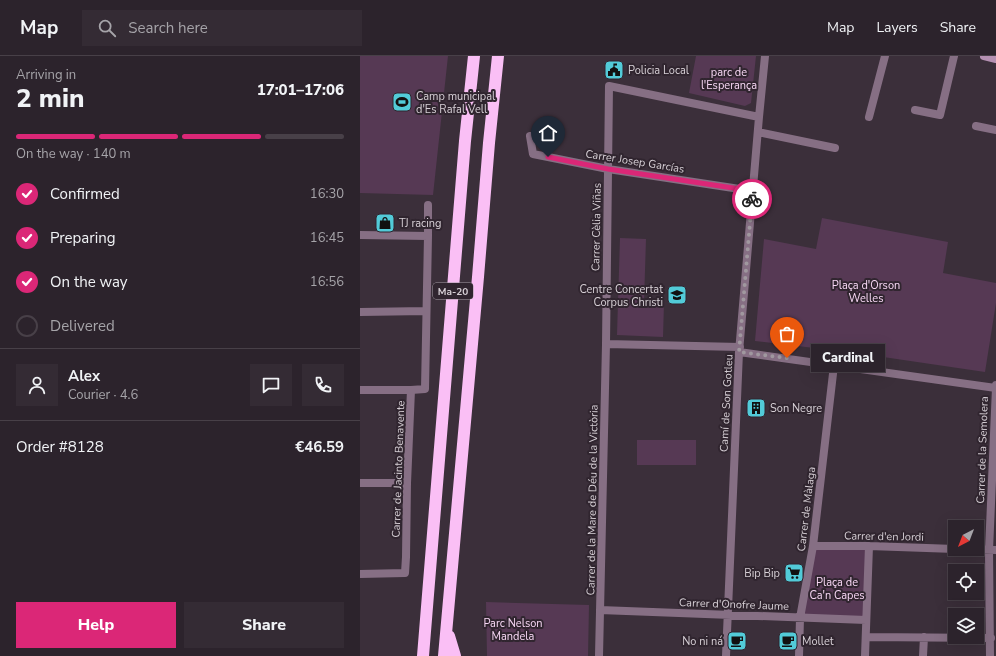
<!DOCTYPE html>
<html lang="en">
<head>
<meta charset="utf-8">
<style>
	:root { --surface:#2c232c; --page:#342b34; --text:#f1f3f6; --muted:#a6a4a9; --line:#484048; --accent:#db2777 }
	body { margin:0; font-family:"Nunito Sans",sans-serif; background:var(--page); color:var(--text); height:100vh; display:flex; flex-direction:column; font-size:15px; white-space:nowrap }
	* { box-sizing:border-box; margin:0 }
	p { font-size:13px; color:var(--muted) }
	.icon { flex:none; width:22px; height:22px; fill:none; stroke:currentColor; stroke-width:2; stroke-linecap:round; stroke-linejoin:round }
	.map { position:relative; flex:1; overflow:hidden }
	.details { display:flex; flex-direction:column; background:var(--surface); width:360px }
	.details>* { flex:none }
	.needle { width:26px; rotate:222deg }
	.fabs { position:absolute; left:588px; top:464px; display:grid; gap:8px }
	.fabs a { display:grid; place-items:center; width:36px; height:36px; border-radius:0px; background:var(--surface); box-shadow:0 4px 16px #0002,0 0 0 1px var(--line); font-size:20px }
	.pin { position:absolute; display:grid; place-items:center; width:34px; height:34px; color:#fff; margin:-41px -17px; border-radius:50% 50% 50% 0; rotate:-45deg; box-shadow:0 0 4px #0007 }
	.pin .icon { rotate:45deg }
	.courier { position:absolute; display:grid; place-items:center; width:40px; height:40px; margin:-20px; border:3px solid #db2777; border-radius:50%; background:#fff; color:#222; box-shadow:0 1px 5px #0007 }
	.bubble { position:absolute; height:28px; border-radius:0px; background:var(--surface); box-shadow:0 4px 16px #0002,0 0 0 1px var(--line); font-size:13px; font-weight:800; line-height:28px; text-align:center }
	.summary em { font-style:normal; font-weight:800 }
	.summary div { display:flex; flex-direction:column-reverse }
	.summary { display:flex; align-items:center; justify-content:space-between; height:68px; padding:0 16px }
	h1 { font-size:26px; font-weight:800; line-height:30px }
	.bar { display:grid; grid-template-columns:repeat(4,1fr); gap:6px 4px; align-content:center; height:48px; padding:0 16px }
	.bar i { height:5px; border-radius:3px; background:var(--line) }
	.bar .on { background:var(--accent) }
	.bar p { grid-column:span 4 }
	.line { display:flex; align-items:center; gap:10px; padding:0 16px; border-top:1px solid var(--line) }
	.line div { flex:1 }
	.round { display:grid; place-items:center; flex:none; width:42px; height:42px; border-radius:0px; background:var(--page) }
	ol { padding:0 16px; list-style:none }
	li { display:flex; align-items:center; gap:12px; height:44px }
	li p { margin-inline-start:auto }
	li .icon { padding:4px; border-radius:50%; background:var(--accent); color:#fff; stroke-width:4 }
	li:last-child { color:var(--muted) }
	li i { width:22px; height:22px; border:2px solid var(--line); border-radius:50% }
	.button { display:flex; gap:8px; margin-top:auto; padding:8px 16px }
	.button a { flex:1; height:46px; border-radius:0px; background:var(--accent); color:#fff; font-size:16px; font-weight:800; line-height:46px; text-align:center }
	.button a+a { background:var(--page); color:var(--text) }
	header { display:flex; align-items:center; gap:24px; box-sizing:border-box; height:56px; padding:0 20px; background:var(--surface); border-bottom:1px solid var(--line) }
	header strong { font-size:19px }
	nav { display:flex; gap:22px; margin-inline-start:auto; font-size:14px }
	.search { width:280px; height:36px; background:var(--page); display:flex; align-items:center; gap:10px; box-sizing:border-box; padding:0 14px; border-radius:0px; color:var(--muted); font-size:15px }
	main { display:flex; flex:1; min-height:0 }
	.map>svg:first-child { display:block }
	.green { fill:#563954 }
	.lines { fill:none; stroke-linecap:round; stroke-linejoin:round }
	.street { stroke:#866f84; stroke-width:8 }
	.secondary { stroke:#b590b2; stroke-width:8 }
	.highway { stroke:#fabff5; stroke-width:12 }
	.done { stroke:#a0989f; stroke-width:4; stroke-dasharray:0 7.2 }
	.route { stroke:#db2777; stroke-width:5 }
	.labels { text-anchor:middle; stroke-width:4; stroke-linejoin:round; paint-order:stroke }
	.shield { fill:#30252f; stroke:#a59da4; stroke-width:1 }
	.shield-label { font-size:10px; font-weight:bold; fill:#d7d0d6 }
	.poi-label { font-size:11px; fill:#d7d0d6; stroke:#30252f; text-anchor:start }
	.park-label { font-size:11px; fill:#f7d7f4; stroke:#30252f }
	.street-label { font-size:11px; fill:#d7d0d6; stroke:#30252f }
</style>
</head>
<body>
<header>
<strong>Map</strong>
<div class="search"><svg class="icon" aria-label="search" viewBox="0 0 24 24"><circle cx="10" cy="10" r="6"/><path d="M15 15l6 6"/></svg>Search here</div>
<nav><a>Map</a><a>Layers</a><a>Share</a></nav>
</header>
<main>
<section class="details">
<div class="summary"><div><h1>2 min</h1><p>Arriving in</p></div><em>17:01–17:06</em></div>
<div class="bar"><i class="on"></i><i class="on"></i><i class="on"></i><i></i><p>On the way · 140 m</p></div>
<ol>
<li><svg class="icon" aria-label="check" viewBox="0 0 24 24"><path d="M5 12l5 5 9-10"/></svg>Confirmed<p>16:30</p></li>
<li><svg class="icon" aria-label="check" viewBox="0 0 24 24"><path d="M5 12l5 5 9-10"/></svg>Preparing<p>16:45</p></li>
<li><svg class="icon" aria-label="check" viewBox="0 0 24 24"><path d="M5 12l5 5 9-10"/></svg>On the way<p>16:56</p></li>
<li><i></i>Delivered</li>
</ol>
<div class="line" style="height:72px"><a class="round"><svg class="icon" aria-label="person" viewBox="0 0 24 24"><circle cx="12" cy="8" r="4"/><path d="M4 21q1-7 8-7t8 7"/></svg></a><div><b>Alex</b><p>Courier · 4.6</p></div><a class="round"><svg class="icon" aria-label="chat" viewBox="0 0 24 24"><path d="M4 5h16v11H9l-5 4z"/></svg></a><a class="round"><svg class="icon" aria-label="phone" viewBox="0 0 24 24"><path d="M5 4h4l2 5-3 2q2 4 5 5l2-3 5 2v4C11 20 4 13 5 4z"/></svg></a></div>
<div class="line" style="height:52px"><div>Order #8128</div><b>€46.59</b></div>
<div class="button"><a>Help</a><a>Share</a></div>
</section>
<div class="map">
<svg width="636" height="600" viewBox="0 0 636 600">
	<rect width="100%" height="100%" fill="#3b2f3a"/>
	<path class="green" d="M0,0H88L73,139L0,137Z
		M336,0H396L391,47L385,50L329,37Z
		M462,162L588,186L583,217L636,227V247L625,316L496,297L395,285L404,183L456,193Z
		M260,182L286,183L284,246L304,247L303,281L257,279Z
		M277,384H336V409H277Z
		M453,490H509L506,564L440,562Z
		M126,546L229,549L228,600H127Z"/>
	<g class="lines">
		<path class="street" d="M555,54L580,59L594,0
			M509,61L525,0
			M616,70L636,74
			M398,76L475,92
			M170,80L173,98L248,113L393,135
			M0,179L68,180
			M0,256L66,255
			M246,288L380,291
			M379,296L636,332V329
			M0,334H51
			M0,427H47
			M453,490H509L595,493
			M597,493L636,494
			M0,518L45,517L46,501L47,427L51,334L65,333L68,180V149
			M240,554L506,564
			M506,581L631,582
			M239,600L246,288L249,30L399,61
			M366,600L379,296L399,61L405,0
			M439,600L440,562L453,490L474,309
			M505,600L509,490
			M563,600L564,581
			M630,600L629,494L636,332"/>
		<path class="secondary" d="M624,0L636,3"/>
		<path class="highway" d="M89,580L95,600
			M63,600L105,85L114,0
			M84,600L118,221L129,87L138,0"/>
	</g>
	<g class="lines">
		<path class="done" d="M392,143L379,296L427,302"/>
		<path class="route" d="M188,101L248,113L393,135L392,143"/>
	</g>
	<defs>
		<symbol id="civic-square" viewBox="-11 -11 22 22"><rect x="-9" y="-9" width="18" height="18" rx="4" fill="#52cbd8" stroke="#30252f"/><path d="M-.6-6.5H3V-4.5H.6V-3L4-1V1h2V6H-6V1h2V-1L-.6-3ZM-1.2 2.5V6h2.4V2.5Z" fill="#111"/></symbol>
		<symbol id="stadium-square" viewBox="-11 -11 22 22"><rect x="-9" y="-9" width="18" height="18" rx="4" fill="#52cbd8" stroke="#30252f"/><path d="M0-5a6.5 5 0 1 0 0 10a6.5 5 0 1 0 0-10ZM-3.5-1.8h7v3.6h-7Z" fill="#111"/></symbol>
		<symbol id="shop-square" viewBox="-11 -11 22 22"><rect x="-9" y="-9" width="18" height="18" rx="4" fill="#52cbd8" stroke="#30252f"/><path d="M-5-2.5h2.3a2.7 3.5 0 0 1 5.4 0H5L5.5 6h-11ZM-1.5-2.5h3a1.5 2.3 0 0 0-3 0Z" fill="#111"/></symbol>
		<symbol id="school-square" viewBox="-11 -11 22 22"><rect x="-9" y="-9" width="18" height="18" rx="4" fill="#52cbd8" stroke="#30252f"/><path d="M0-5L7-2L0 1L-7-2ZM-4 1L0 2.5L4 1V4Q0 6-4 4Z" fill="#111"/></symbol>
		<symbol id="building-square" viewBox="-11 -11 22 22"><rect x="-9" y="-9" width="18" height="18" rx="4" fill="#52cbd8" stroke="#30252f"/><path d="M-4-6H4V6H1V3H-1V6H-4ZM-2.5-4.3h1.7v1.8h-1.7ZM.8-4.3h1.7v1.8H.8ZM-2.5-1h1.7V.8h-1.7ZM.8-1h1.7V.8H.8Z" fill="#111"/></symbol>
		<symbol id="supermarket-square" viewBox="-11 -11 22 22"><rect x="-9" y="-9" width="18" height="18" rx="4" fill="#52cbd8" stroke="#30252f"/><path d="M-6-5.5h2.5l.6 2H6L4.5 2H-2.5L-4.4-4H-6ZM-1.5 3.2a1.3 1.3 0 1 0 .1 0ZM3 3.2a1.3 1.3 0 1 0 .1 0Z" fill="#111"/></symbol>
		<symbol id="cafe-square" viewBox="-11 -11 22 22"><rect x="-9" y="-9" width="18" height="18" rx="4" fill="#52cbd8" stroke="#30252f"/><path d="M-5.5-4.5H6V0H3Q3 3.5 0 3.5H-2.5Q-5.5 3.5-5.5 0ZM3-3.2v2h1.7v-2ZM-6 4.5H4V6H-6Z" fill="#111"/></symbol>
	</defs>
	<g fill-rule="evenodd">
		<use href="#civic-square" x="243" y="3" width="22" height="22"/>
		<use href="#stadium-square" x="31" y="35" width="22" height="22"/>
		<use href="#shop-square" x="14" y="156" width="22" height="22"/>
		<use href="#school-square" x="306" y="228" width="22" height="22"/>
		<use href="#building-square" x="385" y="341" width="22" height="22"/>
		<use href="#supermarket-square" x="423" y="506" width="22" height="22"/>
		<use href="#cafe-square" x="366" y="574" width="22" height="22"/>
		<use href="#cafe-square" x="417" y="574" width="22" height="22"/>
	</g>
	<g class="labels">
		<rect class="shield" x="73" y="227" width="40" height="16" rx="3"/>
		<g class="shield-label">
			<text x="93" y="239">Ma-20</text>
		</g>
		<g class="poi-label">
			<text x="268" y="18">Policia Local</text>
			<text x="56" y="44">Camp municipal<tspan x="56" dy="13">d'Es Rafal Vell</tspan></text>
			<text x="39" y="171">TJ racing</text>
			<text x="303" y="237" text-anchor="end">Centre Concertat<tspan x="303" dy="13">Corpus Christi</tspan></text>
			<text x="410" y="356">Son Negre</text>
			<text x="420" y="521" text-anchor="end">Bip Bip</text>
			<text x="363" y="589" text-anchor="end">No ni ná</text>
			<text x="442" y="589">Mollet</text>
		</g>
		<g class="park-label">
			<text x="369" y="20">parc de<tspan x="369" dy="13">l'Esperança</tspan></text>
			<text x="506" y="233">Plaça d'Orson<tspan x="506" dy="13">Welles</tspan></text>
			<text x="477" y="530">Plaça de<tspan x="477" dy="13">Ca'n Capes</tspan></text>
			<text x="153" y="571">Parc Nelson<tspan x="153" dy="13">Mandela</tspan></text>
		</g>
		<g class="street-label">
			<text transform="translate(275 105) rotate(9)" y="4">Carrer Josep Garcías</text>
			<text transform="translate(236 171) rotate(-89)" y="4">Carrer Cèlia Viñas</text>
			<text transform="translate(366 347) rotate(-87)" y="4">Camí de Son Gotleu</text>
			<text transform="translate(622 394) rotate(-88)" y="4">Carrer de la Semolera</text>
			<text transform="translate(38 413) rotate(-88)" y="4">Carrer de Jacinto Benavente</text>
			<text transform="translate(232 444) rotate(-89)" y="4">Carrer de la Mare de Déu de la Victòria</text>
			<text transform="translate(446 453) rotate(-83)" y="4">Carrer de Màlaga</text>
			<text transform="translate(524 480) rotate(1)" y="4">Carrer d'en Jordi</text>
			<text transform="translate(374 548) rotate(2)" y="4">Carrer d'Onofre Jaume</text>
		</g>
	</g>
</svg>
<div class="fabs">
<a><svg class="needle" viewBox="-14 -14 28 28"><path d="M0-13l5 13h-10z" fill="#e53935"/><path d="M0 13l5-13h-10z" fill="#a6a4a9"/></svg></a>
<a><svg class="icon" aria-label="locate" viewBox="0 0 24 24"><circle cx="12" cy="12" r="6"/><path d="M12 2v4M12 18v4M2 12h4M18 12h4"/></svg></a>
<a><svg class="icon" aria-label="layers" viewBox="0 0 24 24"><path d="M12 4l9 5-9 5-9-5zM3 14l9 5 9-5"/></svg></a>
</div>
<div class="pin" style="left:427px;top:302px;background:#ea580c"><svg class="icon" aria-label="bag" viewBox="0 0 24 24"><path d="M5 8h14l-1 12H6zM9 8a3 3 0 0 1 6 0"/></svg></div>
<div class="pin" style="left:188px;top:101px;background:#1f2937"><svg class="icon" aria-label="home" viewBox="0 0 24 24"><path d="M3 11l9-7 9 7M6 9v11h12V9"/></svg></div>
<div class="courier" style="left:392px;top:143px"><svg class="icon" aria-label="bike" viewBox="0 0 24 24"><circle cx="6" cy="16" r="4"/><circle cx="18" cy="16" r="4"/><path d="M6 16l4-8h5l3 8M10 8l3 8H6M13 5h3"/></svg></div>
<div class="bubble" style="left:451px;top:288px;width:74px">Cardinal</div>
</div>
</main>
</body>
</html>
